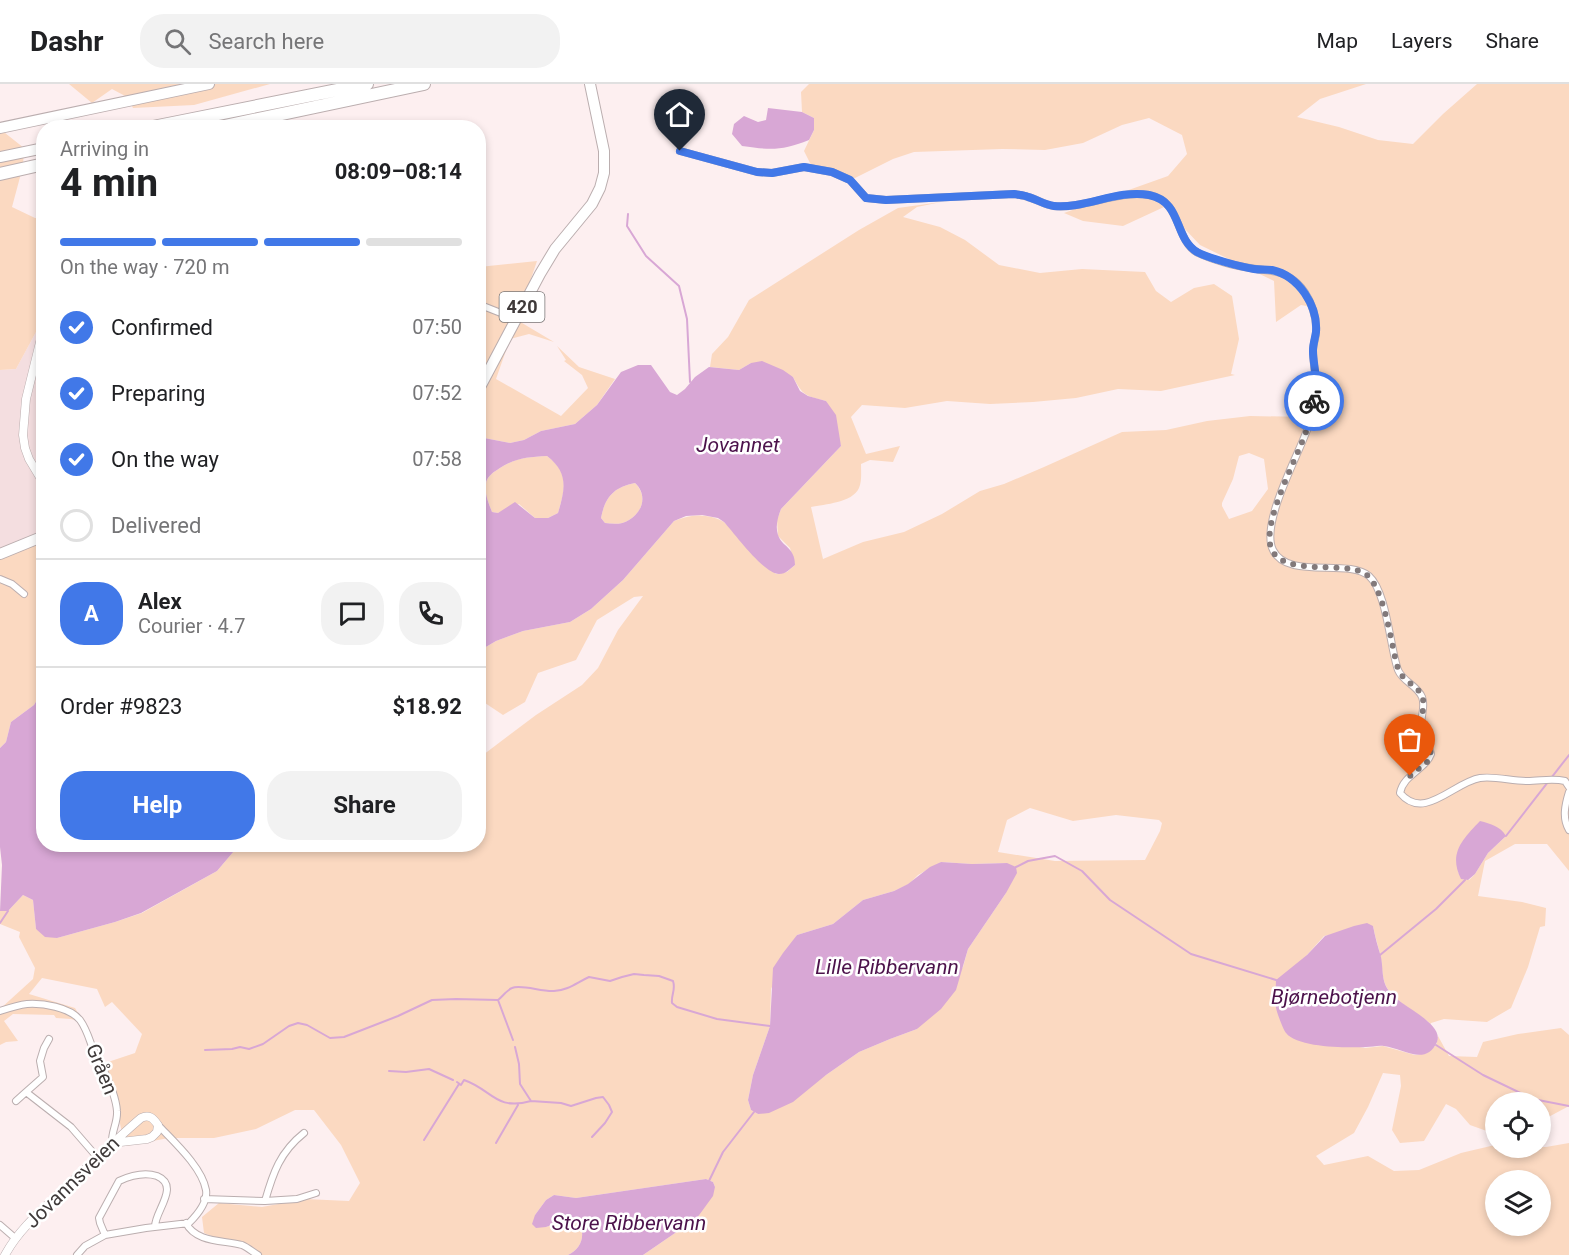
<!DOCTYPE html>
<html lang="en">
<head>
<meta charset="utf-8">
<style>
	:root { --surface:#fff; --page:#f2f2f2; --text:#202124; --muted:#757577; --line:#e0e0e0; --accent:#4178e8 }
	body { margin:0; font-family:Roboto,sans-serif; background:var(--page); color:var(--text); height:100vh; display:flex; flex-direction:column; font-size:22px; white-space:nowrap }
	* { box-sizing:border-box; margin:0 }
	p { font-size:20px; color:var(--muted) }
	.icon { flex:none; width:33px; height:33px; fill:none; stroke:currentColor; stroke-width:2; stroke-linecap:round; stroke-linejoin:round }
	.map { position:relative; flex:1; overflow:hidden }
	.sheet { position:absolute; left:36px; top:36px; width:450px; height:732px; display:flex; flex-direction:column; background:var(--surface); border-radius:24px; box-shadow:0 3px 9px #0003 }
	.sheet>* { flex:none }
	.buttons { position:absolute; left:1485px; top:1008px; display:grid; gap:12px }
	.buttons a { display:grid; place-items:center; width:66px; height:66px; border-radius:50%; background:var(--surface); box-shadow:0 3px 9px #0003; font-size:30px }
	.pin { position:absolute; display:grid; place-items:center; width:51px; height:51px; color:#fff; margin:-62px -26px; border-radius:50% 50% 50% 0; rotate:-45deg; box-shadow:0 0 6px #0007 }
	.pin .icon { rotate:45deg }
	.courier { position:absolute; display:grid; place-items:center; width:60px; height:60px; margin:-30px; border:4px solid #4178e8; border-radius:50%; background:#fff; color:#222; box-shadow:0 2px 8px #0007 }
	.overview em { font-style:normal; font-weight:700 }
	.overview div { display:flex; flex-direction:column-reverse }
	.overview { display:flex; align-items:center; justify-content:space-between; height:102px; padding:0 24px }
	h1 { font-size:39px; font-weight:700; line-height:45px }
	.bar { display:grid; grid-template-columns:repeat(4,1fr); gap:9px 6px; align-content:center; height:72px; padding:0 24px }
	.bar i { height:8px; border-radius:4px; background:var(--line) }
	.bar .current { background:var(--accent) }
	.bar p { grid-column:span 4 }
	.line { display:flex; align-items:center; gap:15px; padding:0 24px; border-top:2px solid var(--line) }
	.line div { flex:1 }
	.round { display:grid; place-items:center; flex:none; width:63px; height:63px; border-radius:24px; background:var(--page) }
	ol { padding:0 24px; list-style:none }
	li { display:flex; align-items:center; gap:18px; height:66px }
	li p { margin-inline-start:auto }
	li .icon { padding:6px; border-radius:50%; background:var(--accent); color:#fff; stroke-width:4 }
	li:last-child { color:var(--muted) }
	li i { width:33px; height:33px; border:3px solid var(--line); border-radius:50% }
	.cta { display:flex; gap:12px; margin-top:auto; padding:12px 24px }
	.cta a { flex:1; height:69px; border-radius:24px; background:var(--accent); color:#fff; font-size:24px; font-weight:700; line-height:69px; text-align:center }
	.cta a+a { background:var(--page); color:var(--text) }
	header { display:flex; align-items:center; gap:36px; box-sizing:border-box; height:84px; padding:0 30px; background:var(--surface); border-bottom:2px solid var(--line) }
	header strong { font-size:28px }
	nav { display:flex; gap:33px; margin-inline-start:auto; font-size:21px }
	.search { width:420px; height:54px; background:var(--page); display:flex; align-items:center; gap:15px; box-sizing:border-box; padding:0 21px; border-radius:24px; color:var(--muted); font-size:22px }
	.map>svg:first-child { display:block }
	.built { fill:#f4dee0 }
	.green { fill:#fbd9c1; fill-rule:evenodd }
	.water { fill:#d8a7d5; fill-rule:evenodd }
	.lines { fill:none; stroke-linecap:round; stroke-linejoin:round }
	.stream { stroke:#d8a7d5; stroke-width:2 }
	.minor-casing { stroke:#bbaeaf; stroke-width:8 }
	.tertiary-casing { stroke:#bbaeaf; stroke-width:9 }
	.primary-casing { stroke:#bbaeaf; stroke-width:12 }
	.trunk-casing { stroke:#bbaeaf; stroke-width:12 }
	.motorway-casing { stroke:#bbaeaf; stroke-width:14 }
	.minor { stroke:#fff; stroke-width:6 }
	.tertiary { stroke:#fff; stroke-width:8 }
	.primary { stroke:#fff; stroke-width:10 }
	.trunk { stroke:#fff; stroke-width:10 }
	.motorway { stroke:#fff; stroke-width:12 }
	.done { stroke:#82797a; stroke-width:6; stroke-dasharray:0 10.8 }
	.route { stroke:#4178e8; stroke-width:8 }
	.labels { text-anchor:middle; stroke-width:5; stroke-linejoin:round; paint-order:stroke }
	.shield { fill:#fff; stroke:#797575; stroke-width:1.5 }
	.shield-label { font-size:18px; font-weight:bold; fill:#3f3a3a }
	.street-label { font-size:20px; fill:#3f3a3a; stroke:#fff }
	.water-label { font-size:21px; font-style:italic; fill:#4c124b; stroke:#fff }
</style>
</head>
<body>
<header>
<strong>Dashr</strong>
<div class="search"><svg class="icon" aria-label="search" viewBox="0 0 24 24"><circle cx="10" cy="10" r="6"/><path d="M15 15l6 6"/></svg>Search here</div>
<nav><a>Map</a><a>Layers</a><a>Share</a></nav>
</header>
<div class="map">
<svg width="1569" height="1171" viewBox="0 0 1569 1171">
	<rect width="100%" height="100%" fill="#fdeff0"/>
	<path class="built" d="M43,237V456L0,471V286L16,285L36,248Z"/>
	<path class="green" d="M69,0H270L194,21L133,24L127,13L112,5L92,19Z
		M809,0H1366L1320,15L1297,33L1339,43L1378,56L1413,60L1443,30L1477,0H1569V787L1547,760H1515L1485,777L1478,812L1522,818L1546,824L1545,842L1540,843L1528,883L1511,924L1487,938L1444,935L1431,939V940C1420,931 1406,924 1396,914C1382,903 1383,891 1381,875C1379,864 1375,853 1373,842L1324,852L1307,871L1275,921L1287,950L1365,964L1383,962L1415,971L1427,969L1436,961L1438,954V952L1449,972L1477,973L1483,958L1518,950L1561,944L1569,951V1022L1541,1037L1540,1018H1496L1495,1050L1470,1041L1456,1025L1446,1020L1424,1057L1400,1059L1392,1046L1401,1002L1400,991L1383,989L1368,1023L1354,1049L1316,1072L1324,1081L1368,1072L1394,1087L1419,1086L1461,1069L1495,1061L1496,1064L1546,1063L1569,1059V1171H643L697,1134L715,1103L713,1098L706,1095L576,1114L554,1111L546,1116L535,1131L546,1143L570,1135L579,1138C586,1152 581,1165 568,1171H253L245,1165L204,1149L202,1133L219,1119L262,1123L305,1115L349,1117L360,1099L341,1061L314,1026H295L256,1045L214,1054H169L125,1062L116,1022L102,980L135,969L142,950L112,918L105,923L97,905L42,894L29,910L75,924L84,939L71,935L56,934L54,931L13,930L4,937L18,957L6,958L0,961V925L33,895L35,884L19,853L20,848L0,840V827H8L23,811L33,816L36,845L57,854L115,838L142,829L217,787L234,767L244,761L478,760L479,674L536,631L582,601L598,584L618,546L643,512L634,513L597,536L576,576L538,589L525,618L503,631L479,615V567L496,557L523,547L570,538L591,525L623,496L674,437C691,430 708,429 724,438L776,490L787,488L795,481L790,464L778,452L777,436L781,425L841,362L826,317C806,312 803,312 793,293L751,279L739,286L710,283L712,270L728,253L749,216L859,146L898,124L941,118L917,123L903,133L940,143L965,156L999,181L1040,189L1082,185L1145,188L1156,207L1171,218L1194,204L1214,200L1232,212L1239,255L1231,290L1235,291L1161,307L1118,305L1076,314L1033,318L990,320L947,317L905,324L862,321L851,333L866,370L900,362L893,378L870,376L861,380C861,388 862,397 859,404C852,419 825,420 811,423L823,475L863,458L904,448L942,430L980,407L1004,400L1044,383L1122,348L1166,346L1207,337L1250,332L1308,333L1316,305L1317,262L1312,223L1301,221L1276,238L1274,197L1200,161L1164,123L1123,142L1083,137L1064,129L1168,92L1187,70L1182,51L1149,34L1122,41L1083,59L1045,66L1002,65L914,68L893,75L855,94L813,85L804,67L814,46V34L802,28L801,8ZM1249,369L1264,375L1268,405L1252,427L1229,435L1222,422V419L1233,395L1239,372ZM1030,724L1073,737L1116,731L1159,736L1162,739L1160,747L1145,776L1055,777L998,768L1007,736ZM1506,752L1488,769L1475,790L1469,796L1462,795L1458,788ZM941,778L972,780L1006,779V809L968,865L963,883L917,945L890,955L859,968L826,991L758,1030L751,1026L748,1016L753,991L770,942L771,905L797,851L833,840L863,816L894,807L909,800L918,791ZM1496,1096H1540V1142H1496Z
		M0,45L24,64L23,82L12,123L35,134H44L43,237L36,248L16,285L0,286Z
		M537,177L517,236L554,258L529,250L510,255L496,295L561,332L588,304L582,291L564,277L566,276L557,262L579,283L615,295L597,321L575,340L541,347L524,356L510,359L479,353V183Z
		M547,372C570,389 565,405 558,429L548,434H535L519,420L498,429L492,428C489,420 484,409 486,400C486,394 492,389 497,386C514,374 526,373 547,372Z
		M635,399C647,411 644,427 629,436C622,441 613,440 605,439L601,434C605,413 614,403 635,399Z
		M43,456V606L34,621L11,638L6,658L0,664V471Z"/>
	<path class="water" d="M768,24L802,28L814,34V46L809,56C782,67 770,66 742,62L732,50L734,40L744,32L758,38L766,36Z
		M762,277L783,286L793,293L800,307L808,312L826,317L836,331L841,362L781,425C778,433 775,442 778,451C782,463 795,463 795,481C790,485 786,490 779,490C764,490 735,450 724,438L718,434L702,431L686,432L674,437L623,496L591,525L570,538L523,547L496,557L479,567V353L510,359L524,356L541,347L575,340L597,321L621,288L638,281H651L670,308L677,311L685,305L695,293L709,283L739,286L751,279ZM547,372C569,389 565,405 558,429L548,434H535L515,418L498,429L492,428C489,420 484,409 486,400C486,394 492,389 497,386C514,374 527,373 547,372ZM635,399C647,410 644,427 629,436C622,441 613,440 605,439L601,434C605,413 614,403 635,399Z
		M43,606L44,760L244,761L234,767L217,787L141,829L115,838L57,854L45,853L36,845L33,816L23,811L8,827H0L2,781L0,763V664L6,658L11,638L34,621Z
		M1480,737C1491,740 1500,742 1506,752L1488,769L1475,790L1468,796L1461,795C1448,769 1463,755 1480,737Z
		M941,778L972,780L1007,779L1016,783L1017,789L1006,809L968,865L956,906L941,925L917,945L890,955L859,968L826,991L793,1018L769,1029L758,1030L751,1026L748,1016L753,991L770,942L773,884L783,869L797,851L833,840L863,816L894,807L908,800L930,783Z
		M1367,839L1373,842C1375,853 1378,863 1381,873C1384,890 1380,901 1396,914C1406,924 1444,941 1437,958C1426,983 1402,964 1384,962C1378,961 1372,963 1366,963C1348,964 1298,964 1286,949C1283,945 1277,929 1276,924C1274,915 1276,905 1276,896L1307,871L1325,852L1354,842Z
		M706,1095L713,1098L715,1103L713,1112L697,1134L643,1171H568C581,1165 586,1152 579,1138L570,1135L546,1143L536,1144L532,1140L535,1131L546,1116L554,1111L576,1114Z"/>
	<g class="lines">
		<path class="stream" d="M628,130L627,142L646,172L679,202L687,235L690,298
			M1506,752L1569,671
			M1016,783L1028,777L1055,772L1082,787L1110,816L1191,870L1276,896
			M0,839L8,827
			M1380,871L1436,825L1465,796
			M498,916L513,956
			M1436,961L1483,991L1533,1015L1569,1022
			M515,963L519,980L520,1000L531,1017L561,1019L571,1022L596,1014L603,1013L609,1021L612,1028L605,1039L592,1053
			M205,966L232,965L240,963L249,965L263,960L289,942L298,939L307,941L330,954L344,953L398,932L432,916L456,915L498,916C502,913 507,906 512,904C521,900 542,908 554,907C569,906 576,899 589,893L610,897L622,893L634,890L644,891L659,892L673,897C676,906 671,910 672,919L677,923L717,935L770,942
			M389,987L406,988L429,985L453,996
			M457,998L461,1001L464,996C493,1006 495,1027 531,1017
			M424,1056L459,1000
			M496,1059L518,1021
			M709,1097L723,1068L754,1028"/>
		<defs>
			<path id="minor" d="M680,67L757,88L772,89L804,83L832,88L850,96L866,114L886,116L1014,110C1019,111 1023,111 1028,113C1036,115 1045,121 1053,122C1084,126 1126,102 1156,113C1181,122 1176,157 1198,169C1213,176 1235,182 1250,184C1269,188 1280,184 1297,199C1309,210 1317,231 1316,248C1316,254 1313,260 1313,266C1313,283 1318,298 1315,315C1313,325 1310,336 1307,346C1298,372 1260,440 1273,466C1287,496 1348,474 1369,492C1387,508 1390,564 1398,586C1403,598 1417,601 1422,613C1426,623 1420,634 1421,644C1422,653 1429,661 1431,670C1425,686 1403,691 1400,709C1424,738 1454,698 1480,694C1496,692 1511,697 1527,697C1541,697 1552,694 1565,697L1569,703
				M478,220L516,235
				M0,495L12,500L24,510
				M1569,708C1565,721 1562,734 1569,746
				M0,927C9,924 18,921 27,920C43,919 69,923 80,936C88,947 90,959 95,970C97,975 100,978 102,982C108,996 116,1012 117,1027C118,1038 111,1048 112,1059
				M49,955L44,964L40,977L43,993L26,1008L71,1043L97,1073
				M16,1017L26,1008
				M204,1115L265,1117C273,1089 280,1068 304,1049
				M265,1117L297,1115L316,1109
				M186,1139C196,1159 224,1156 242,1161C247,1163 253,1168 258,1171
				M0,1141L15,1154
				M105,1151L100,1139L99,1134L119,1097C130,1092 144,1088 157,1092C181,1102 154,1128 155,1143
				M77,1171L85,1162L105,1151L146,1144L189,1139C197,1131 208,1118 206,1106C202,1083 173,1057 158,1041"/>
			<path id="tertiary" d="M44,242L26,315L23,351L25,364L29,375L44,400
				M5,1171C19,1145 42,1126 63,1106C89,1082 114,1057 141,1034C149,1030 153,1034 158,1041L157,1048L152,1053L147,1055L112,1059"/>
			<path id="primary" d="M0,44L209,0
				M478,307L540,190L555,165L592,120L600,104L604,89V67L590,0
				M0,470L44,452"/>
			<path id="trunk" d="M0,73L44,64"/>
			<path id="motorway" d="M148,44L367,0
				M215,44L424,0
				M0,90L44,80"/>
		</defs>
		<use href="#minor" class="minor-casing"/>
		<use href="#tertiary" class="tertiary-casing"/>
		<use href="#primary" class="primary-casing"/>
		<use href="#trunk" class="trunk-casing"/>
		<use href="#motorway" class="motorway-casing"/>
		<use href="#minor" class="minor"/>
		<use href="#tertiary" class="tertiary"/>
		<use href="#primary" class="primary"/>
		<use href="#trunk" class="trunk"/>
		<use href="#motorway" class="motorway"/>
	</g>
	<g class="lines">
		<path class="done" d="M1314,317C1312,327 1310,338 1306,348C1297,374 1262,438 1271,464C1282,493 1343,477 1364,489C1384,500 1391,560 1397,581C1401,598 1416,599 1422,612C1426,622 1420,634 1421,644C1422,653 1429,661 1431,670L1427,678L1410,692"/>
		<path class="route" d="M680,67L757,88L772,89L804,83L832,88L850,96L866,114L886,116L1014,110C1019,111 1024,111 1028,113C1036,115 1045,121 1054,122C1085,125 1118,105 1149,111C1183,118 1173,153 1197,168C1208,174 1241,183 1254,185C1260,186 1266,185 1272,186C1299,192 1318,222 1316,248C1315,255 1313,260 1313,267C1313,277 1316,288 1316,299C1317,305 1315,311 1314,317"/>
	</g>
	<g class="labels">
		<rect class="shield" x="499.5" y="208" width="45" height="30" rx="4.5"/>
		<g class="shield-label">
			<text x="522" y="229">420</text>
		</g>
		<g class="street-label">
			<text transform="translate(102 985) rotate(68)" y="7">Gråen</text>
			<text transform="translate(72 1098) rotate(-44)" y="7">Jovannsveien</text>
		</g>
		<g class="water-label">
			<text x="738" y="368">Jovannet</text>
			<text x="887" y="890">Lille Ribbervann</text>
			<text x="1334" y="920">Bjørnebotjenn</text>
			<text x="629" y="1146">Store Ribbervann</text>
		</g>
	</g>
</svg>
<div class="buttons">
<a><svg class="icon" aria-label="locate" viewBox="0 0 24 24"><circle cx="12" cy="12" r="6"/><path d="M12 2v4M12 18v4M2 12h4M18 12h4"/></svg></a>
<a><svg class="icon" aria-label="layers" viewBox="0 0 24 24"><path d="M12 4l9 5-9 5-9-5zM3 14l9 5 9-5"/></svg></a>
</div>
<div class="pin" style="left:1410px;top:692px;background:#ea580c"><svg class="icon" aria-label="bag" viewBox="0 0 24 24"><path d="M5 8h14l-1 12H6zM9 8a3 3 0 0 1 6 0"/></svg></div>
<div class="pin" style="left:680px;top:67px;background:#1f2937"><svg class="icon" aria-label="home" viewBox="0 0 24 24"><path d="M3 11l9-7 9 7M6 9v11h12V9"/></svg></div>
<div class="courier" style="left:1314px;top:317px"><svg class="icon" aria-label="bike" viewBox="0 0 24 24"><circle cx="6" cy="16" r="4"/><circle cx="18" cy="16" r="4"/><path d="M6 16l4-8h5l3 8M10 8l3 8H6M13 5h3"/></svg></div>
<section class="sheet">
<div class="overview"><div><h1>4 min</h1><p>Arriving in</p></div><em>08:09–08:14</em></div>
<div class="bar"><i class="current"></i><i class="current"></i><i class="current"></i><i></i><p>On the way · 720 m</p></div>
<ol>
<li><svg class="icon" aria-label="check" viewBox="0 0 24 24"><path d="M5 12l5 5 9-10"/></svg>Confirmed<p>07:50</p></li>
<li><svg class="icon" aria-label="check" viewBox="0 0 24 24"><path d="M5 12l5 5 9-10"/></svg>Preparing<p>07:52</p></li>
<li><svg class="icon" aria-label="check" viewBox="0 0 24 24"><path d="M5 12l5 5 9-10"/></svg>On the way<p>07:58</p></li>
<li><i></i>Delivered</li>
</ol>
<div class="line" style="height:108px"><b class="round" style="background:var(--accent);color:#fff">A</b><div><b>Alex</b><p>Courier · 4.7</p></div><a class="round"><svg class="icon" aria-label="chat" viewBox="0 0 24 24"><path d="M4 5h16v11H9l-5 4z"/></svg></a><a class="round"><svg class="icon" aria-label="phone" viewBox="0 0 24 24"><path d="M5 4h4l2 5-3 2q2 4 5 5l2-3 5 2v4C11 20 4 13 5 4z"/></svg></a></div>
<div class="line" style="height:78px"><div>Order #9823</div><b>$18.92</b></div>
<div class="cta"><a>Help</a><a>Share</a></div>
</section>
</div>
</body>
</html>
